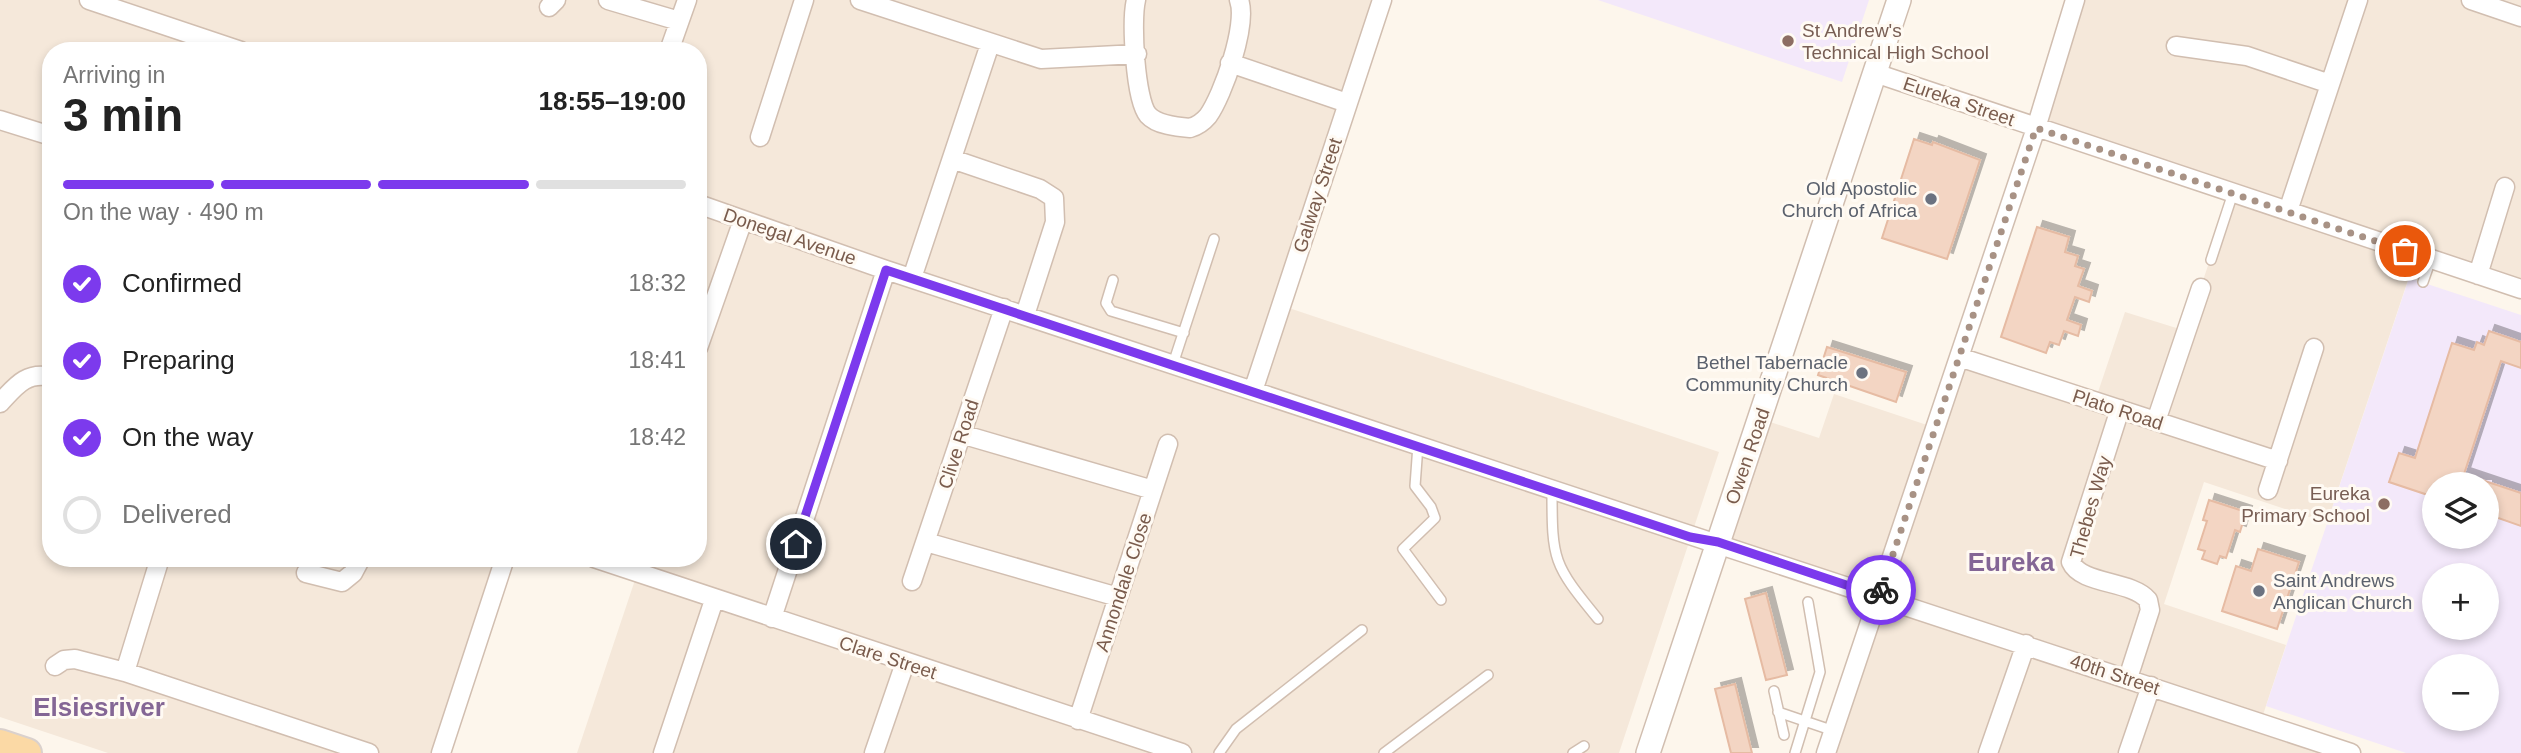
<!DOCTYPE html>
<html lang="en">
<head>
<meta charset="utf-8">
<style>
	:root { --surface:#fff; --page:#f6f6f6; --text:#222; --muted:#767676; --line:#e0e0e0; --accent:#7c3aed }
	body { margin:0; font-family:Helvetica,sans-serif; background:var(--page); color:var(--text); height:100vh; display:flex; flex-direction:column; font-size:26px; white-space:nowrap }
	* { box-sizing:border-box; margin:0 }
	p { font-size:23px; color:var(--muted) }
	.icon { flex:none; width:38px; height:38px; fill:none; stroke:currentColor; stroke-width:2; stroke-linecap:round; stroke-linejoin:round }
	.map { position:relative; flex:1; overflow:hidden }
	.details { position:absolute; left:42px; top:42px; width:665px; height:525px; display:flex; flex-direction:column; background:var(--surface); border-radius:28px; box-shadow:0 4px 10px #0003 }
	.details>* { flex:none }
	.controls { position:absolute; left:2422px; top:472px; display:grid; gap:14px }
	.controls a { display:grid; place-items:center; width:77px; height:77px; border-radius:50%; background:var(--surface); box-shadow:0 4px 10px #0003; font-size:35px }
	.pin { position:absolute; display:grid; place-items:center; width:60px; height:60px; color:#fff; margin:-30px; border:4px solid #fff; border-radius:50%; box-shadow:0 2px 7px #0007 }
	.courier { position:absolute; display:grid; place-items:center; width:70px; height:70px; margin:-35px; border:5px solid #7c3aed; border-radius:50%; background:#fff; color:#222; box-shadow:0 2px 9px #0007 }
	.headline em { font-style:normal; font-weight:700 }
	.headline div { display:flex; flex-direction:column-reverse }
	.headline { display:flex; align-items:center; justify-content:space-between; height:119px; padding:0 21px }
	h1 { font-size:46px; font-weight:700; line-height:52px }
	.bar { display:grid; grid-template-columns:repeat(4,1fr); gap:10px 7px; align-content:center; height:84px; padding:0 21px }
	.bar i { height:9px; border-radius:5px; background:var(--line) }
	.bar .selected { background:var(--accent) }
	.bar p { grid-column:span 4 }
	ol { padding:0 21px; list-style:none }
	li { display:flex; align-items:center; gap:21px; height:77px }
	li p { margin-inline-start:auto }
	li .icon { padding:7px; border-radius:50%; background:var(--accent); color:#fff; stroke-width:4 }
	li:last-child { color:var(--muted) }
	li i { width:38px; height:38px; border:4px solid var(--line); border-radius:50% }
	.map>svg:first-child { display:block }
	.residential { fill:#f5e8da }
	.education { fill:#f3e8fa; fill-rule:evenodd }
	.building { fill:#f3d5c3; stroke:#e6bba3; stroke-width:2; filter:url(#shadow) }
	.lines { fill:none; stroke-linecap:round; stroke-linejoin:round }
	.service-casing { stroke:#d1beb0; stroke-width:12 }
	.minor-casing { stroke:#d1beb0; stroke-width:21 }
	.tertiary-casing { stroke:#d1beb0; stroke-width:26 }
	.primary-casing { stroke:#dad1cd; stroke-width:32 }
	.service { stroke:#fff; stroke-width:9 }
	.minor { stroke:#fff; stroke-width:18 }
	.tertiary { stroke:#fff; stroke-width:23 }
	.primary { stroke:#fbd9a5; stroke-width:28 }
	.done { stroke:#a89285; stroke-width:7; stroke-dasharray:0 12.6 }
	.route { stroke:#7c3aed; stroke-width:9 }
	.education-dot { fill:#8d6e63; stroke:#fffaf3; stroke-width:2.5 }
	.worship-dot { fill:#6b7280; stroke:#fffaf3; stroke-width:2.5 }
	.labels { text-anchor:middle; stroke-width:6; stroke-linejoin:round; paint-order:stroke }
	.education-label { font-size:19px; fill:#785e54; stroke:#fffaf3; text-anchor:start }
	.street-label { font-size:19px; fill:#7a5c4d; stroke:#fffaf3 }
	.worship-label { font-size:19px; fill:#5b616d; stroke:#fffaf3; text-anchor:end }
	.district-label { font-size:26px; font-weight:bold; fill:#846695; stroke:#fffaf3 }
</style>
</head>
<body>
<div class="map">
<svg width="2521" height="753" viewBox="0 0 2521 753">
	<defs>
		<filter id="shadow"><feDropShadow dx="6" dy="-6" stdDeviation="0" flood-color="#0004"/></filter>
	</defs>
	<rect width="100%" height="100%" fill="#fdf6ec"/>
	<path class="residential" d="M0,0H1384L1283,306L1719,452L1619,753H577L637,574L591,558H698V51H51V558H506L442,753H108L0,717Z
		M2076,0H2521V290L2416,256L2327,523L2204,482L2164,604L2286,645L2261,721L2356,753H1827L1880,595L1720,541L1761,419L1819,438L1834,394L1936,428L1960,357L2095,401L2125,312L2186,331L2232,194L2037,129Z"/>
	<path class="education" d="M1598,0H1869L1842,82Z
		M2409,278L2521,315V753H2406L2266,706ZM2434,485H2487V537H2434ZM2434,576H2487V628H2434ZM2434,667H2487V719H2434Z"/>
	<path class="building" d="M1914,139L1932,145L1933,142L1980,160L1947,259L1882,238Z
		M2037,227L2069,237L2065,252L2078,256L2075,266L2084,269L2078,286L2092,291L2089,302L2075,297L2067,320L2081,325L2078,336L2064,331L2059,345L2050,342L2046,353L2001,337Z
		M2489,331L2521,342V368L2501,361L2464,474L2521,493V526L2487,514V485H2434V497L2389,482L2399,453L2415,458L2452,343L2474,350L2477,342L2484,345Z
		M1827,347L1906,372L1896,402L1818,375Z
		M2209,500L2246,512L2240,532L2235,530L2226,558L2220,556L2217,564L2202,559L2205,551L2198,549L2207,521L2203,520Z
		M2258,549L2299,562L2277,629L2222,611L2236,566L2251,571Z
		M1766,593L1787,675L1766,680L1745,599Z
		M1735,684L1752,753H1731L1715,689Z"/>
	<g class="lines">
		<defs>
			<path id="service" d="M2211,260L2233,193
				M1113,280L1106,303L1111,311L1184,333
				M2423,282L2431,259
				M1173,364L1214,239
				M1418,445L1415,486L1431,507L1435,518L1403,549L1441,600
				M1552,490C1552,561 1553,564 1598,619
				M1774,691L1784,735
				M1778,712L1834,731
				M1219,753L1236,729L1362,630
				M1384,753L1488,675
				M1573,753L1584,746
				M1795,753L1820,672L1808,602"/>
			<path id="minor" d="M89,0L241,51
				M608,0L679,21
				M860,0L1041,59L1137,54
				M1136,0C1131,20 1135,100 1148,115C1157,125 1177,127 1190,128C1197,126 1203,122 1208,116C1223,95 1248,24 1239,0
				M2471,0L2521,17
				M549,7L556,0
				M2176,46L2247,56L2330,84
				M669,51L687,0
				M1230,63L1347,103
				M1875,73L2521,289
				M0,120L51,136
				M760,137L804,0
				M952,159L1040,189L1054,198L1055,222L1025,315
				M698,204L886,270L2351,753
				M2288,211L2358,0
				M2478,275L2505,187
				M912,278L990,44
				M698,348L743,220
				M1959,357L2278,461
				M1253,391L1382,0
				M0,403C15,387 26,371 51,377
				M2120,409L2071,562C2081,585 2131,580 2148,600L2150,610L2128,678
				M2156,421L2201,288
				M961,434L1153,490
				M2268,490L2314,348
				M926,542L1118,597
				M594,558L1182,753
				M306,573L342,582L353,573L361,558
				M912,581L1004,308
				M772,618L886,270
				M55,666L64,660L75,659L125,672L369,753
				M125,672L160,558
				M1078,720L1168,444
				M441,753L505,558
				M663,753L714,600
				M874,753L905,663
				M1826,753L2036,128L2075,0
				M1988,753L2026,644
				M2128,753L2151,686"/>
			<path id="tertiary" d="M1648,753L1899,0"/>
			<path id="primary" d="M0,744L27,753"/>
		</defs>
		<use href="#service" class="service-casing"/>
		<use href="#minor" class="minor-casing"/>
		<use href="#tertiary" class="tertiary-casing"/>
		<use href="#primary" class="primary-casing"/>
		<use href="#service" class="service"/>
		<use href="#minor" class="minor"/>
		<use href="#tertiary" class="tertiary"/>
		<use href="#primary" class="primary"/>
	</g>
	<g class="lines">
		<path class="done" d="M1881,590L2036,128L2405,251"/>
		<path class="route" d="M796,544L886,270L1690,537L1718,542L1879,596L1881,590"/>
	</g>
	<g class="education-dot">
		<circle cx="1788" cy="41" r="7"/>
		<circle cx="2384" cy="504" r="7"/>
	</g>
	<g class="worship-dot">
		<circle cx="1931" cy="199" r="7"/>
		<circle cx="1862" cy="373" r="7"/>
		<circle cx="2259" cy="591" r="7"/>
	</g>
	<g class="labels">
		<g class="education-label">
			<text x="1802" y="37">St Andrew's<tspan x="1802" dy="22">Technical High School</tspan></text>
			<text x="2370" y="500" text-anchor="end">Eureka<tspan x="2370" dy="22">Primary School</tspan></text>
		</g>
		<g class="street-label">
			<text transform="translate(1959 101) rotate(19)" y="7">Eureka Street</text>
			<text transform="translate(1317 195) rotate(-72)" y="7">Galway Street</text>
			<text transform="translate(790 236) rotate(19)" y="7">Donegal Avenue</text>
			<text transform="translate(2118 409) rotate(18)" y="7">Plato Road</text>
			<text transform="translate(958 444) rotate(-72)" y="7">Clive Road</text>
			<text transform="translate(1747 456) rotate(-71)" y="7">Owen Road</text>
			<text transform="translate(2090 507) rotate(-74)" y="7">Thebes Way</text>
			<text transform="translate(1123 582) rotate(-72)" y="7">Annondale Close</text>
			<text transform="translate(888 657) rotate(18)" y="7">Clare Street</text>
			<text transform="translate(2115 674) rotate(18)" y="7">40th Street</text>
		</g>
		<g class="worship-label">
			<text x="1917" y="195">Old Apostolic<tspan x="1917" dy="22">Church of Africa</tspan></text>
			<text x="1848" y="369">Bethel Tabernacle<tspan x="1848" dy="22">Community Church</tspan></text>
			<text x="2273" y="587" text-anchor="start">Saint Andrews<tspan x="2273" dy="22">Anglican Church</tspan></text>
		</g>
		<g class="district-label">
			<text x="2011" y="571">Eureka</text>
			<text x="99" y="716">Elsiesriver</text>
		</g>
	</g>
</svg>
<div class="controls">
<a><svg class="icon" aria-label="layers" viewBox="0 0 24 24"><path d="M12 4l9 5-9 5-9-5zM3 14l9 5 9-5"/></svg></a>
<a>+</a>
<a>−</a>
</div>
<div class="pin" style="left:2405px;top:251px;background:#ea580c"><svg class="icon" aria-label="bag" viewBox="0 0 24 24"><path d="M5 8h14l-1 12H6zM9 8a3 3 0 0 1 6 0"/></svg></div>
<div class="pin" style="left:796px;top:544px;background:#1f2937"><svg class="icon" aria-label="home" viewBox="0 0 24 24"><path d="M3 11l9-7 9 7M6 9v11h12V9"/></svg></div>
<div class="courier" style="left:1881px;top:590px"><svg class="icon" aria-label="bike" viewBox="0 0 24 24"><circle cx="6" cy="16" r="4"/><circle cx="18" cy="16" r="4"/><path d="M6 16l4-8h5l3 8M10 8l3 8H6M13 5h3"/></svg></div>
<section class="details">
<div class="headline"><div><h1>3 min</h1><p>Arriving in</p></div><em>18:55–19:00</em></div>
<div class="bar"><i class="selected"></i><i class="selected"></i><i class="selected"></i><i></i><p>On the way · 490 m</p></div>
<ol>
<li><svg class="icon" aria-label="check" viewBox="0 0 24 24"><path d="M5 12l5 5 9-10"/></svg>Confirmed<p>18:32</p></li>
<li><svg class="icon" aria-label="check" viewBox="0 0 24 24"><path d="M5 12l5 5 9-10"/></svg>Preparing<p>18:41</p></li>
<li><svg class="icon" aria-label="check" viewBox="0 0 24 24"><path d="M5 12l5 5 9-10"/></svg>On the way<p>18:42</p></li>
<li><i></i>Delivered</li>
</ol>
</section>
</div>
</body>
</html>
